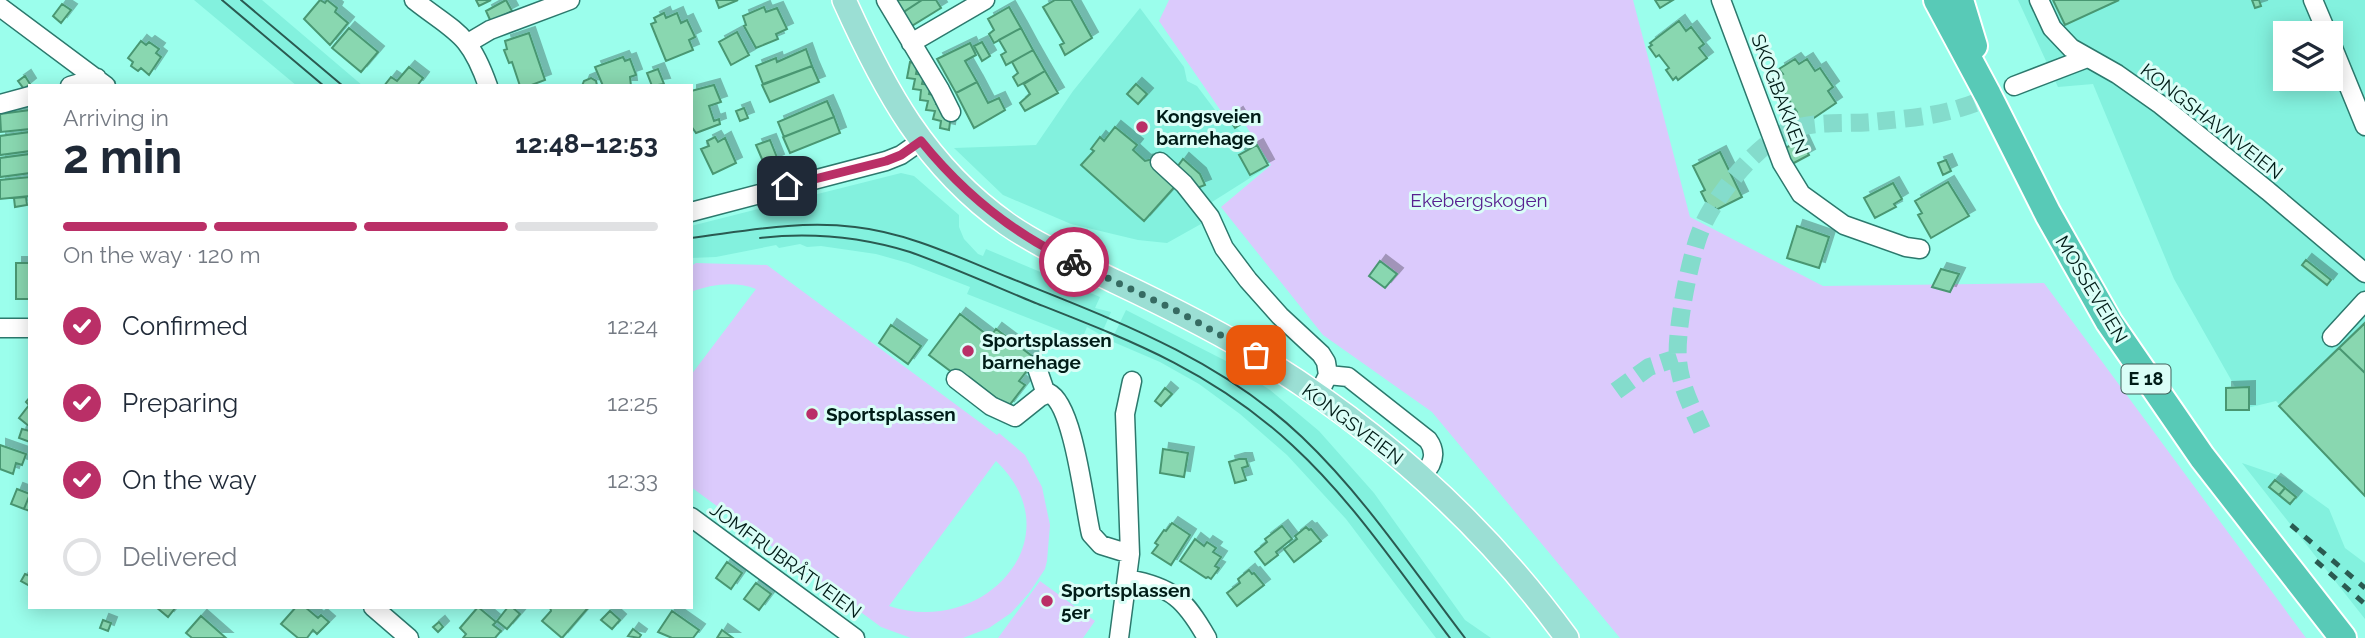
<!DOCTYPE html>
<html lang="en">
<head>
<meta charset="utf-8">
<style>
	:root { --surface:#fff; --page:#f6f6f7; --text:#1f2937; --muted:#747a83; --line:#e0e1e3; --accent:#ba2f67 }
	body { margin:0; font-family:Raleway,sans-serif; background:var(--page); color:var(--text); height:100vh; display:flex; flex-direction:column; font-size:26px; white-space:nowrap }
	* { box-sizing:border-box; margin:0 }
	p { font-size:23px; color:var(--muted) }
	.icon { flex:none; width:38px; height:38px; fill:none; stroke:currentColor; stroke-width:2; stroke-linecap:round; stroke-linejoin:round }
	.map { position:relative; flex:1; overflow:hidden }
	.sheet { position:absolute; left:28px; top:84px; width:665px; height:525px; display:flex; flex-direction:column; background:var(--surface); border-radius:0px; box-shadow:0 4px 18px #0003 }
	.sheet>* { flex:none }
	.tools { position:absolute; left:2273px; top:21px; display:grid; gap:14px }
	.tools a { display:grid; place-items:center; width:70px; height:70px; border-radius:0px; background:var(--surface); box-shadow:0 4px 18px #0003; font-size:35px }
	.pin { position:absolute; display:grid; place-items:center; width:60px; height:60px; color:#fff; margin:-30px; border-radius:14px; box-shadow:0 4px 10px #0006 }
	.courier { position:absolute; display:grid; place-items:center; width:70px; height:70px; margin:-35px; border:5px solid #ba2f67; border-radius:50%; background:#fff; color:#222; box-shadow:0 2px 9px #0007 }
	.headline em { font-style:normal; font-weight:700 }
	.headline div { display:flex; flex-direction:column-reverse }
	.headline { display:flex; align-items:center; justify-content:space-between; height:119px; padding:0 35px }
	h1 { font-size:46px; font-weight:700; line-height:52px }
	.bar { display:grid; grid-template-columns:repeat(4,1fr); gap:10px 7px; align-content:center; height:84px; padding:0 35px }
	.bar i { height:9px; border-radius:5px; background:var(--line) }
	.bar .current { background:var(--accent) }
	.bar p { grid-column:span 4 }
	ol { padding:0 35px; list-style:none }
	li { display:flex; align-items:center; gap:21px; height:77px }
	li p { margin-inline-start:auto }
	li .icon { padding:7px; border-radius:50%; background:var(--accent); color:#fff; stroke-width:4 }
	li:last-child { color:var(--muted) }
	li i { width:38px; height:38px; border:4px solid var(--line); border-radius:50% }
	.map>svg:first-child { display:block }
	.built { fill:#83f1de; fill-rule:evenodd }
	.green { fill:#dbcafc; fill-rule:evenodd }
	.building { fill:#89d7b0; stroke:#499772; stroke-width:2; filter:url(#shadow) }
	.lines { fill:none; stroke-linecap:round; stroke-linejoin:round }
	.minor-tunnel { stroke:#84dccc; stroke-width:18; stroke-dasharray:18 9; stroke-linecap:butt }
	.minor-casing { stroke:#2c796d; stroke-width:21 }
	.major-casing { stroke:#fff; stroke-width:26 }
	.highway-casing { stroke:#fff; stroke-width:30 }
	.minor { stroke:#fff; stroke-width:18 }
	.major { stroke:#9bdfd4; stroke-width:23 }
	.highway { stroke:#58cab7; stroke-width:26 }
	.tram { stroke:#2a5a51; stroke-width:2 }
	.rail { stroke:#2a5a51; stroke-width:5; stroke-dasharray:9 9; stroke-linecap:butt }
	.done { stroke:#366b62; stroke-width:7; stroke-dasharray:0 12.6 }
	.route { stroke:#ba2f67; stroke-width:9 }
	.poi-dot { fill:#ba2f67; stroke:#dafef7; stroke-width:2.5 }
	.labels { text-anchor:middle; stroke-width:6; stroke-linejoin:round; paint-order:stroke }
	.shield { fill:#dafef7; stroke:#41605a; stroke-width:2 }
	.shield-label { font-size:18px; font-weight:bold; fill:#001c17 }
	.street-label { font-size:19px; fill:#001c17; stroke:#dafef7 }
	.poi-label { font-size:19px; font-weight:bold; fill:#001c17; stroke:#dafef7; text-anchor:start }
	.park-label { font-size:19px; fill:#582190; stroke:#dafef7 }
</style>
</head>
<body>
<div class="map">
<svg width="2365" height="638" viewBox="0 0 2365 638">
	<defs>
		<filter id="shadow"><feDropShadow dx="6" dy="-6" stdDeviation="0" flood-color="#0004"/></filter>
	</defs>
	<rect width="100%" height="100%" fill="#9bfeec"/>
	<path class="built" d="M194,0H262L363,86H297Z
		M2018,0H2365V496L2276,401L2247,408L2174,279L2093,84L2058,87ZM2286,33H2331V79H2286Z
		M1140,8L1184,67L1187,81L1197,86L1215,110L1257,145L1269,166L1212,202L1217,215L1167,243L1138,240L1071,224L1003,195L954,148L1036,145L1073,91Z
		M901,173L914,176L959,215V227L964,239L978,254L983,256L986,249L1100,297L1095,308L1111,312L1101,335L1087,327L1082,339L967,294L970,287L908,263L876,254L821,246L807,247L800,244L779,248L776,245L716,257L691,258V226Z
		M1126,310L1226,361L1270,390L1319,431L1374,493L1465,620L1491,638H1436L1346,519L1287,455L1240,414L1199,384L1160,362L1111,341Z
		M2242,463L2286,478L2329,509L2345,548L2365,563V619Z"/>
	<path class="green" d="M1169,0H1633L1690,217L1823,286L2044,283L2306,638H1620L1432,412L1323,335L1221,207L1271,165L1237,112L1223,114L1159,21Z
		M696,263L767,265L997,435L999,433L1025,455L1042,487L1050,525L1047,561L1045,569L1029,593L1011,613L989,628L963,638H911L881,627L691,487V375L756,289C735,281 712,284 691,292V266ZM996,461C1076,537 984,638 889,606Z
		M1040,581L1095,621L1083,638H998Z"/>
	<path class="building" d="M320,0L325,3L327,0L337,8L335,12L348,23L330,45L304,19Z
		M476,0H491L479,6Z
		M506,0L512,11L491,22L486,11Z
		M716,0H738L719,8Z
		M894,0H922L902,13Z
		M922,0H936L941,8L910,27L902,13Z
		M1055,0H1071L1092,38L1065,55L1060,45L1064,43L1043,7Z
		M1655,0H1673L1660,8Z
		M2053,0H2119L2065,25Z
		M2252,0H2259L2261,6L2255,8Z
		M62,4L71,10L61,23L53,16Z
		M764,7L766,12L777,8L787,29L776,34L778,39L756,48L744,26L746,25L743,16Z
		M1009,7L1021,28L994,43L989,34L994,30L988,19Z
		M664,13L666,18L677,13L681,23L687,20L695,37L689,40L693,50L666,61L651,24L656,22L654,18Z
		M1679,21L1686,31L1691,27L1704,44L1699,48L1707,58L1678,80L1676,77L1673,80L1666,70L1669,68L1659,55L1656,57L1649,47L1652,45L1650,43Z
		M349,28L378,52L361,72L332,48Z
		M1021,28L1033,50L1006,65L1001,55L1006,52L999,40Z
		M737,32L749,55L731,65L719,42Z
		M529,33L545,80L529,86H520L512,62L509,63L504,50L507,49L505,41Z
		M141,41L146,45L149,42L159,49L156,53L161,57L149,75L141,68L138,71L131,66L133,62L128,58Z
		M982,42L990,56L982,61L974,46Z
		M970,43L976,55L965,61L977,82L956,93L937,59Z
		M806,49L812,66L763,84L756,66L776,58L777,62Z
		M1033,50L1045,71L1018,86L1013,77L1018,73L1012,62Z
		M623,57L625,61L630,59L636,75L630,77L631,86H603L595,67Z
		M1795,59L1799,64L1807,59L1815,71L1820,68L1833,87L1828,91L1836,103L1805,124L1803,122L1797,126L1791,116L1797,112L1775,79L1783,74L1779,69Z
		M910,62L918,64L916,74L924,75L922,84L931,85L929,94L937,96L936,104L944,105L951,114L949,130L940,128L941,121L933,119L935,111L926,110L928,101L920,100L921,90L913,89L915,79L907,78Z
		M812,66L819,82L770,102L762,85Z
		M409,67L423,78L417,86H384L391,77L397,81Z
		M658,69L664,84L652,86L647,73Z
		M1045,71L1058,93L1025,111L1020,103L1030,94L1024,84Z
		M25,76L30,84L24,89L18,81Z
		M591,78L596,81L597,85L582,86L584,81Z
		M977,82L988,103L999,98L1005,110L974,128L956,93Z
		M1136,84L1147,94L1138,104L1127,94Z
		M714,85L721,102L709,106L714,121L719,119L720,124L696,133L691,126V91Z
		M827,101L834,117L784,137L778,122Z
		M744,108L748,118L740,121L736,111Z
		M30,110V129L1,132L0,114Z
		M1237,113L1243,123L1235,128L1229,119Z
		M834,117L840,133L790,153L783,137Z
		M1115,127L1137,145L1133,150L1145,161L1153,159L1179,182L1144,221L1081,165L1094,151L1091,149L1100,137L1104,141Z
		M30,132V151L0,155V136Z
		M715,137L718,142L725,138L736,163L713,174L701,149L709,146L707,141Z
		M770,140L778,160L765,166L756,145Z
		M1802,140L1809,155L1792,164L1785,148Z
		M1257,145L1268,165L1250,175L1239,155Z
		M1720,152L1742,197L1716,210L1715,208L1710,210L1701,192L1705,190L1693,166Z
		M30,154V173L0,177V158Z
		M1183,159L1200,174L1205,185L1192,190L1175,170Z
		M1946,160L1951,171L1943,175L1938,163Z
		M30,177V196L0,199V180Z
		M1948,182L1969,216L1931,238L1918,215L1922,213L1915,201Z
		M1893,183L1902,199L1894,204L1896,207L1875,218L1864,198Z
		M26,197L27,205L15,207L14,198Z
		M1797,226L1829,237L1819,268L1787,258Z
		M2306,260L2331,280L2327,285L2302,265Z
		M1380,261L1397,274L1385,288L1369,276Z
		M16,263H30V299H16Z
		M1941,269L1959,274L1950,292L1932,287Z
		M960,314L990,337L996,329L1036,359L1019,381L1025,385L1008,407L969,377L965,382L929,355Z
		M2365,323V373L2339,348Z
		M891,325L921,346L908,364L879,343Z
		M2339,348L2365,373V496L2279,406Z
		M2249,387V410H2226V388Z
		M1165,388L1172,394L1161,406L1155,401Z
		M30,397V427L19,418L29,405L26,402Z
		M22,429L30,431V442L19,438Z
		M0,445L26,454L22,465L16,463L13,474L0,469Z
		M1163,449L1188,453L1184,477L1160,473Z
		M1239,459H1246L1248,466L1242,468L1246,480L1235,483L1229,462Z
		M2275,480L2285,488L2279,495L2269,487Z
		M2285,488L2296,497L2290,504L2279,495Z
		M17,489L30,494L24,509L11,504Z
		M30,494V511L24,509Z
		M1172,523L1190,535L1171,565L1152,553L1158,545L1155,543L1164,530L1166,531Z
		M1282,526L1292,539L1276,552L1278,555L1265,565L1255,552L1267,542L1265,539Z
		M1306,527L1309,530L1311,529L1321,541L1294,562L1284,549L1297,539L1295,536Z
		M1195,539L1204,546L1207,542L1216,548L1213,552L1221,557L1215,566L1219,568L1211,579L1208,577L1206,578L1180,561Z
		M727,562L742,573L731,589L716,578Z
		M1249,570L1252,574L1254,573L1264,585L1237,606L1227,593L1240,583L1238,579Z
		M25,574L30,576V586L21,581Z
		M756,583L771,594L759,610L744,599Z
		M156,607H176L168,617Z
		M296,607H305L318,618L321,615L329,622L317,634L313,630L307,638H298L281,624Z
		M478,607L496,622L493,625L501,631L495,638H463L466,634L460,628Z
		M508,607H512L520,614L507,629L497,621Z
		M550,607H586L587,609L562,638L542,621L551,611Z
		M610,611L620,620L612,629L601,620Z
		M672,611L699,630L693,638H672L658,632Z
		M201,616L226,638H192L186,633Z
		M103,620L111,623L108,631L100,628Z
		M439,622L443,627L438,632L433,627Z
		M633,629L641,635L639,638L628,636Z
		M722,630L733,638H717Z"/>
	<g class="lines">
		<path class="minor-tunnel" d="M1616,391L1649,367L1677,358
			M1702,430C1692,408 1680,385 1678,360C1675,333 1690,256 1701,230C1713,198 1759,141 1792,129C1817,121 1845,124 1871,122C1900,119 1932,117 1960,108C1979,103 1996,93 2014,86"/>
		<defs>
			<path id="minor" d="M414,0C456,33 469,32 488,86
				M886,0L940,90L951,112
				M1721,0L1782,163L1801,194L1844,225L1906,247L1920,249
				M2039,0L2052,28L2071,48L2117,74L2161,105L2268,191L2365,273
				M2313,0L2327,33
				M0,7L106,86
				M468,43L490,30L570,0
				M911,43L985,0
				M2331,43L2365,126
				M70,86L97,78
				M2014,86L2087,58
				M0,104L30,96
				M1160,162L1184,184L1210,217L1224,248L1248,280L1280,316L1321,354L1326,362L1328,375L1318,395
				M691,212L886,161L901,155L921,141
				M0,328H30
				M2332,337L2365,301
				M1036,365L1046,394
				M1328,375L1348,377L1428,440C1438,454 1432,466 1421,477
				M956,379L991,406L1015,417L1040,397L1049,393C1074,405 1084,505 1091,534L1101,545L1130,554
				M691,517L855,638
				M1128,579C1172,587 1185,599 1207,638
				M373,607L409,638
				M1119,638L1130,554L1125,414L1132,381"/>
			<path id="major" d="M844,0C884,89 925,166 1007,224C1040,247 1078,263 1114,281C1167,306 1220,332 1269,363C1384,435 1487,528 1567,638"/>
			<path id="highway" d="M1937,0L1988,95L2048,214L2109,322L2202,457L2343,638
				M1960,0L1974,46"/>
		</defs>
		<use href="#minor" class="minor-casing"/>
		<use href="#major" class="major-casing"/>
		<use href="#highway" class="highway-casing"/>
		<use href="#minor" class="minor"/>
		<use href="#major" class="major"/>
		<use href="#highway" class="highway"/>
		<path class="tram" d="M222,0L324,86
			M241,0L343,86
			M691,238C746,231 799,220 855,227C909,233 960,258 1010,278C1114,320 1219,358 1302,437C1364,496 1413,570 1465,638
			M760,238C812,232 861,237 910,252C952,267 992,285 1033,302C1132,341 1212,371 1292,445C1353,501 1400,572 1450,638"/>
		<path class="rail" d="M2291,525L2365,588
			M2316,561L2365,604"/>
	</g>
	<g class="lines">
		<path class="done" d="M1074,262L1181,313L1256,355"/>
		<path class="route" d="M787,186L886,161L901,155L921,141C963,193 1013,234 1074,262"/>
	</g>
	<g class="poi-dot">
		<circle cx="1142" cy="127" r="7"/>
		<circle cx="968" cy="351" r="7"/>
		<circle cx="812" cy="414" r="7"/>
		<circle cx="1047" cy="601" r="7"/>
	</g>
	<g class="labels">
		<rect class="shield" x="2121.5" y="364.5" width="49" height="29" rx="5"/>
		<g class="shield-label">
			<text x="2146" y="385">E 18</text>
		</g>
		<g class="street-label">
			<text transform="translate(1780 94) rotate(69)" y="7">SKOGBAKKEN</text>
			<text transform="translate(2212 121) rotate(38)" y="7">KONGSHAVNVEIEN</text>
			<text transform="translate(2092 289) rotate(59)" y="7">MOSSEVEIEN</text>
			<text transform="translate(1353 424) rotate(37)" y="7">KONGSVEIEN</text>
			<text transform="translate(786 560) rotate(36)" y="7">JOMFRUBRÅTVEIEN</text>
		</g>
		<g class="poi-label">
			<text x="1156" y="123">Kongsveien<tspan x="1156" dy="22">barnehage</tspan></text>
			<text x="982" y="347">Sportsplassen<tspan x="982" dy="22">barnehage</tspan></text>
			<text x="826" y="421">Sportsplassen</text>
			<text x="1061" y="597">Sportsplassen<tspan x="1061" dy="22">5er</tspan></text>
		</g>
		<g class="park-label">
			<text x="1479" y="207">Ekebergskogen</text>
		</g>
	</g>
</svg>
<div class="tools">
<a><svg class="icon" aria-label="layers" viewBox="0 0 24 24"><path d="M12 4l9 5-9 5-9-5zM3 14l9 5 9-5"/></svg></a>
</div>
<div class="pin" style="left:1256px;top:355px;background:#ea580c"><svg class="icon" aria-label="bag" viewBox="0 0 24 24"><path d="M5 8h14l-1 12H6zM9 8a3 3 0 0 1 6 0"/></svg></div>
<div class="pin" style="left:787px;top:186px;background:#1f2937"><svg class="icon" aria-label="home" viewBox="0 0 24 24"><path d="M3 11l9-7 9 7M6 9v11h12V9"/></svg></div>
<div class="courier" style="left:1074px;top:262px"><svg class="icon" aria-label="bike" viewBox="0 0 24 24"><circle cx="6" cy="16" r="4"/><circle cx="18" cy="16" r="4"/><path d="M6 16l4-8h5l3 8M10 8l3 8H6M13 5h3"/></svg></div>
<section class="sheet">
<div class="headline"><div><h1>2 min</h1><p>Arriving in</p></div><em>12:48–12:53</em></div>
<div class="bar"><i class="current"></i><i class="current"></i><i class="current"></i><i></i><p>On the way · 120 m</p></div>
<ol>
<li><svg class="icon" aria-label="check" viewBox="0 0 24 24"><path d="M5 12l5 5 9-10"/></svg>Confirmed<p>12:24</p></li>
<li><svg class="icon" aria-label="check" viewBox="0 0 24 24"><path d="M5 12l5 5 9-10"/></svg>Preparing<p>12:25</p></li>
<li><svg class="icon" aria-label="check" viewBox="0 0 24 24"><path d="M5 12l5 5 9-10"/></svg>On the way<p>12:33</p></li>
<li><i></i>Delivered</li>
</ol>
</section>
</div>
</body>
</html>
